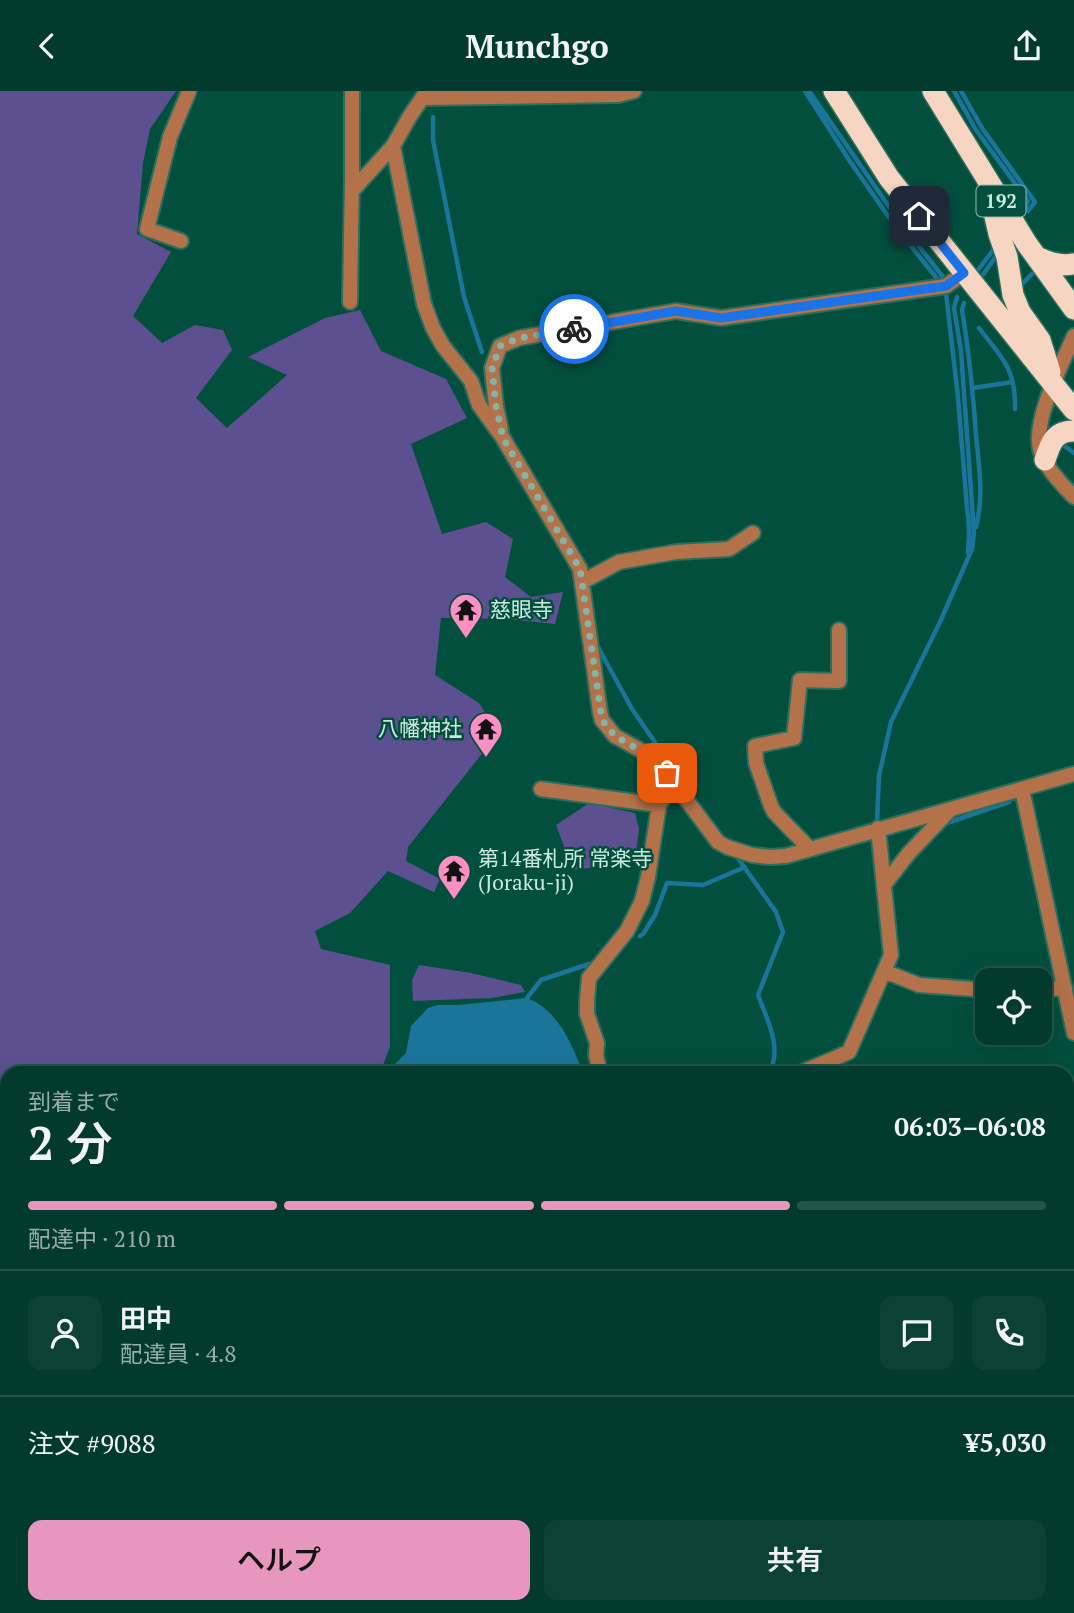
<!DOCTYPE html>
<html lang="ja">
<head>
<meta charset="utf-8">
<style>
	:root { --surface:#023b2e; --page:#0c4236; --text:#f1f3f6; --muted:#96adaa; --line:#23554a; --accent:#e797bd }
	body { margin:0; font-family:"PT Serif","Noto Sans JP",serif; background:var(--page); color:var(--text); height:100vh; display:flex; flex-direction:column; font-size:26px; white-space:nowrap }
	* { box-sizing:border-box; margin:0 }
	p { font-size:23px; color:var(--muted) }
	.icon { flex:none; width:38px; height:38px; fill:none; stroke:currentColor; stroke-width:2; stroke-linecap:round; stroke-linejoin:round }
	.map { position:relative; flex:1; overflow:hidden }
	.details { position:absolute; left:0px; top:975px; width:1074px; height:548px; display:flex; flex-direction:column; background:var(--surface); border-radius:21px 21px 0 0; box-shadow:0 7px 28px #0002,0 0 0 2px var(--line) }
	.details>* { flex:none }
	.tools { position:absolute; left:975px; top:877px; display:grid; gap:14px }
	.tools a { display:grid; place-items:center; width:77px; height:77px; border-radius:14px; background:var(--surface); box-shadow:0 7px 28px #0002,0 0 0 2px var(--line); font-size:35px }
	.pin { position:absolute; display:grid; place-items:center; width:60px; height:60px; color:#fff; margin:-30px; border-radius:14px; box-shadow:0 4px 10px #0006 }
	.courier { position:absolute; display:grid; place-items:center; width:70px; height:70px; margin:-35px; border:5px solid #1a73e8; border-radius:50%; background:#fff; color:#222; box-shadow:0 2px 9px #0007 }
	.overview em { font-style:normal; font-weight:600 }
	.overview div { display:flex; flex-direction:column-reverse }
	.overview { display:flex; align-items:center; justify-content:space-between; height:119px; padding:0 28px }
	h1 { font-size:46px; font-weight:600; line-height:52px }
	.bar { display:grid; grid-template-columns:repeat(4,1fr); gap:10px 7px; align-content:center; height:84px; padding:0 28px }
	.bar i { height:9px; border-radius:5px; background:var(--line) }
	.bar .on { background:var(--accent) }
	.bar p { grid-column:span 4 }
	.line { display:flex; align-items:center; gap:18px; padding:0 28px; border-top:2px solid var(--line) }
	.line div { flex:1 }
	.round { display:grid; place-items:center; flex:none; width:74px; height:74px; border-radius:14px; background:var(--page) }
	.primary-button { display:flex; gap:14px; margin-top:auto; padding:14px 28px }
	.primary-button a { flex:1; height:80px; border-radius:14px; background:var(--accent); color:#111; font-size:28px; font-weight:600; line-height:80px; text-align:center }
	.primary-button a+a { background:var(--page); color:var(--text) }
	header { display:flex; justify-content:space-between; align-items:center; height:91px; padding:0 28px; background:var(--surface); font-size:32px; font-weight:600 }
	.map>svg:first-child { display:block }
	.green { fill:#5c5090 }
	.water { fill:#1b759a }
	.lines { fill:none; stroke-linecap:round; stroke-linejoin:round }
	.stream { stroke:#1b759a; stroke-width:4.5 }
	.minor-casing { stroke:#2b6e5e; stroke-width:18 }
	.highway-casing { stroke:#2b6e5e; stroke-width:24 }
	.minor { stroke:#b4724a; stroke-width:14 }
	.highway { stroke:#f6d5c3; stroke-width:21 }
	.done { stroke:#85b4a6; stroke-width:7; stroke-dasharray:0 12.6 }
	.route { stroke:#1a73e8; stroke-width:9 }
	.labels { text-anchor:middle; stroke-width:5; stroke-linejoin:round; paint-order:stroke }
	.shield { fill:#034f3e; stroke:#8fbcae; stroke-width:2 }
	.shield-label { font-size:19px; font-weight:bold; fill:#cbeade }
	.poi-label { font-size:21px; fill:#cbeade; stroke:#034f3e; text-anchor:start }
</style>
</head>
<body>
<header><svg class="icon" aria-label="back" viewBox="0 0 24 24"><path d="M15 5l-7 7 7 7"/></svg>Munchgo<svg class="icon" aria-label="share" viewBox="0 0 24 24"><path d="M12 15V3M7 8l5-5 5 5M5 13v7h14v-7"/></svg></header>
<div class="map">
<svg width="1074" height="1522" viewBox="0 0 1074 1522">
	<rect width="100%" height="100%" fill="#034f3e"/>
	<path class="green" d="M0,0H176L150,38L143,72L137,143L171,161L133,225L162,252L195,234L223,239L232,259L196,307L227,337L287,284L248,266L325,227L360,219L381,260L446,288L467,327L411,353L442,443L486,431L513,448L505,486L531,506L563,501L555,533L506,528L441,527L435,584L479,612L497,640L485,659L408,756L406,770L440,788L434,801L388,780L350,822L315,840L321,858L390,874V956L380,982H7V1343L0,1355Z
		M589,712L635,722L639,738L635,771L573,779L556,734Z
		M419,874L471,882L521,894L525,901L492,907L413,910L412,889Z
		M385,1516H865L868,1522H388Z"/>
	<path class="water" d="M527,907C558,919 572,953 583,982H392V976L406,962L411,935L428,917L438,914H459Z
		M218,1516H330L326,1522H223Z"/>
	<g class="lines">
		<path class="stream" d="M805,0L849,69L895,135L939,190
			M809,0L899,130L943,186
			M954,0L976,39L1028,110L1025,117
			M961,0L982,37L1035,111L1028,120
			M433,26V49L464,206L482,261
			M978,179L994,158
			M982,185L997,164
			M1018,197L1032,183
			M946,202L958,306L967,417C970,436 969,444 968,462
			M964,212L962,219C969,261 973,302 976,344C979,376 984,405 976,436
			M979,237C1002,267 1016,277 1015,318
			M973,297L1013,291
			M1062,353L1074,362
			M598,556L632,618L692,705
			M877,731L879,685L891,631L940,531L972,458L974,441L961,260L954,217L957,206
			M944,733L1009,711
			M735,763L776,821L783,841L758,904C767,928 783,958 769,982
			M640,845L643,843L655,824L667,792L703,794L745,776
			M527,907L541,889L589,873
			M961,1516L965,1522"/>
		<defs>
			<path id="minor" d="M427,0L410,25L393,55L424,213L433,237L443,255L471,290L479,314L503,347L580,478L600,621L602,629L615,645L656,668L718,751L727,756L752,764L770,766L786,765L1074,683
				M423,7L618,4L634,0
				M352,100L393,55
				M181,150L147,138L170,46L189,0
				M350,211L352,87V0
				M1074,245C1062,273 1033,328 1040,358C1045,377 1061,392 1074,406
				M501,339L496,315L492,277L500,255L519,247L676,220L721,227L946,195L964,182
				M582,491L619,471L676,461L729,458L753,442
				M541,698L659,714
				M1022,698L1074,942
				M810,758L774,721L771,715L756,672L755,655L794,647L800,589L839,590V539
				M884,794L909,762L950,719
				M884,880L919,894L987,899
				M1040,898L1065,897
				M600,982L596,964L597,952L587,923V909L589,887L627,840L642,810L648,786L659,714L666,703L677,697
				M800,982L849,961L891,864L878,737
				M1068,1135H1074
				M52,1516L63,1522
				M342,1522L345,1516"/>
			<path id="highway" d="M834,0L889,87L1074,319
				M933,0L1027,153L1074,218
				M990,104L999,143L1007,166L1013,204L1020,221L1040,249L1050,281
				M1039,167C1051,173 1061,175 1074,173
				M1045,369C1050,353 1054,340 1074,340"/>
		</defs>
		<use href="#minor" class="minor-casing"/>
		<use href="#highway" class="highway-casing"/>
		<use href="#minor" class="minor"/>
		<use href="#highway" class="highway"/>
	</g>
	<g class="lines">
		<path class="done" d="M574,238L519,247L500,255L492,277L496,315L503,347L580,478L602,629L615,645L656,668L667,682"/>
		<path class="route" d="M574,238L676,220L721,227L946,195L964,182L919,125"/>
	</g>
	<defs>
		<symbol id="temple-pin" viewBox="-11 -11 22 30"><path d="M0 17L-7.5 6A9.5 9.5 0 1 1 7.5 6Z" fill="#fc8fc3" stroke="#034f3e"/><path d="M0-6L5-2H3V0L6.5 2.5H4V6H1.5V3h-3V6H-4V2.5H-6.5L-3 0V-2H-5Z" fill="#111"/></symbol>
	</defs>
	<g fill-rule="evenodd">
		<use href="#temple-pin" x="447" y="500" width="38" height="52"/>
		<use href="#temple-pin" x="467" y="619" width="38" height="52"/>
		<use href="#temple-pin" x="435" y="761" width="38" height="52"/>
	</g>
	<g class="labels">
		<rect class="shield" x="976.5" y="94.5" width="49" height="31" rx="5"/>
		<g class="shield-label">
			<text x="1001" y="117">192</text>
		</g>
		<g class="poi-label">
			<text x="490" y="526">慈眼寺</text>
			<text x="462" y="645" text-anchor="end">八幡神社</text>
			<text x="478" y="775">第14番札所 常楽寺<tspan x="478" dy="24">(Joraku-ji)</tspan></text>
		</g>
	</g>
</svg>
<div class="tools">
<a><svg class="icon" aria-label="locate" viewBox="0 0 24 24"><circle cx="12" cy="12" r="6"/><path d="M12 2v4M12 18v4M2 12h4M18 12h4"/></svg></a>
</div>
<div class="pin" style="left:667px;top:682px;background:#ea580c"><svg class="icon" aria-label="bag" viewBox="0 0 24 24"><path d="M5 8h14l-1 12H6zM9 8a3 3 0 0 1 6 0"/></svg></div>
<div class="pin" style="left:919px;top:125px;background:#1f2937"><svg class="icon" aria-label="home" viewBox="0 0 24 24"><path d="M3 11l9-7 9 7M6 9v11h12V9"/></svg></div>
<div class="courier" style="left:574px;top:238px"><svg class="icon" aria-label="bike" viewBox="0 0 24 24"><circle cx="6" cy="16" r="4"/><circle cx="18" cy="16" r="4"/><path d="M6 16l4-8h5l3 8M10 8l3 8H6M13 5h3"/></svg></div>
<section class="details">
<div class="overview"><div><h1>2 分</h1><p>到着まで</p></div><em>06:03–06:08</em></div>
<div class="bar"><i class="on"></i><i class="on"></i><i class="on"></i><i></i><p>配達中 · 210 m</p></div>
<div class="line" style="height:126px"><a class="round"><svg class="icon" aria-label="person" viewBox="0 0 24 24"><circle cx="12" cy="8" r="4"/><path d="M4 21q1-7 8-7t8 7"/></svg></a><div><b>田中</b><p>配達員 · 4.8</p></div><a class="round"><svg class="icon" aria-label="chat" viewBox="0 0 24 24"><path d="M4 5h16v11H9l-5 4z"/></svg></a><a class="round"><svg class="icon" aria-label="phone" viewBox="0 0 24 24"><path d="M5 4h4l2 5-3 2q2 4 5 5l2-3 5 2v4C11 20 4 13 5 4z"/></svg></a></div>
<div class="line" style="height:91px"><div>注文 #9088</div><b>¥5,030</b></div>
<div class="primary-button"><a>ヘルプ</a><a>共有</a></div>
</section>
</div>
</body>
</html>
